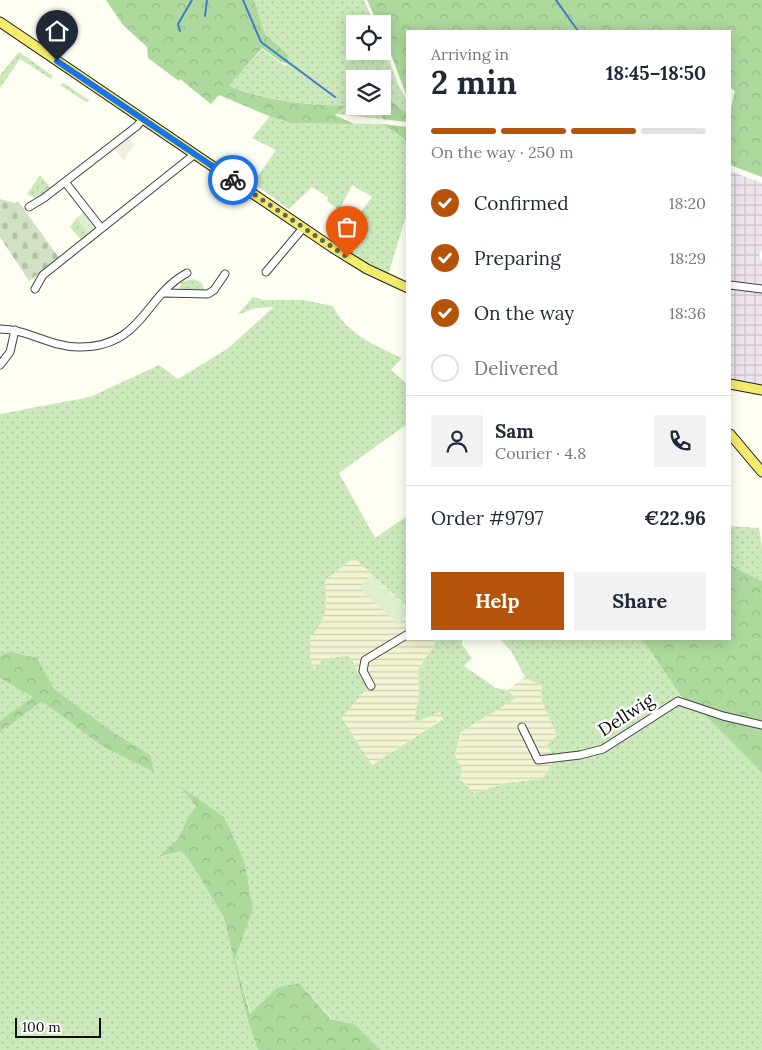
<!DOCTYPE html>
<html lang="en">
<head>
<meta charset="utf-8">
<style>
	:root { --surface:#fff; --page:#f2f2f3; --text:#1f2937; --muted:#747a83; --line:#e0e1e3; --accent:#b45309 }
	body { margin:0; font-family:Lora,serif; background:var(--page); color:var(--text); height:100vh; display:flex; flex-direction:column; font-size:19px; white-space:nowrap }
	* { box-sizing:border-box; margin:0 }
	p { font-size:16px; color:var(--muted) }
	.icon { flex:none; width:28px; height:28px; fill:none; stroke:currentColor; stroke-width:2; stroke-linecap:round; stroke-linejoin:round }
	.map { position:relative; flex:1; overflow:hidden }
	.details { position:absolute; left:406px; top:30px; width:325px; height:610px; display:flex; flex-direction:column; background:var(--surface); border-radius:0px; box-shadow:0 2px 12px #0003 }
	.details>* { flex:none }
	.fabs { position:absolute; left:346px; top:15px; display:grid; gap:10px }
	.fabs a { display:grid; place-items:center; width:45px; height:45px; border-radius:0px; background:var(--surface); box-shadow:0 2px 12px #0003; font-size:25px }
	.scale { position:absolute; left:15px; bottom:12px; width:86px; box-sizing:border-box; padding-left:5px; border:2px solid #0f0f0f; border-top:0; font-size:14px; line-height:18px; white-space:nowrap; color:#0f0f0f; -webkit-text-stroke:4px #fff; paint-order:stroke }
	.pin { position:absolute; display:grid; place-items:center; width:42px; height:42px; color:#fff; margin:-51px -21px; border-radius:50% 50% 50% 0; rotate:-45deg; box-shadow:0 0 5px #0007 }
	.pin .icon { rotate:45deg }
	.courier { position:absolute; display:grid; place-items:center; width:50px; height:50px; margin:-25px; border:4px solid #1a73e8; border-radius:50%; background:#fff; color:#222; box-shadow:0 1px 6px #0007 }
	.summary em { font-style:normal; font-weight:700 }
	.summary div { display:flex; flex-direction:column-reverse }
	.summary { display:flex; align-items:center; justify-content:space-between; height:85px; padding:0 25px }
	h1 { font-size:32px; font-weight:700; line-height:38px }
	.bar { display:grid; grid-template-columns:repeat(4,1fr); gap:8px 5px; align-content:center; height:60px; padding:0 25px }
	.bar i { height:6px; border-radius:4px; background:var(--line) }
	.bar .active { background:var(--accent) }
	.bar p { grid-column:span 4 }
	.line { display:flex; align-items:center; gap:12px; padding:0 25px; border-top:1px solid var(--line) }
	.line div { flex:1 }
	.round { display:grid; place-items:center; flex:none; width:52px; height:52px; border-radius:0px; background:var(--page) }
	ol { padding:0 25px; list-style:none }
	li { display:flex; align-items:center; gap:15px; height:55px }
	li p { margin-inline-start:auto }
	li .icon { padding:5px; border-radius:50%; background:var(--accent); color:#fff; stroke-width:4 }
	li:last-child { color:var(--muted) }
	li i { width:28px; height:28px; border:2px solid var(--line); border-radius:50% }
	.cta { display:flex; gap:10px; margin-top:auto; padding:10px 25px }
	.cta a { flex:1; height:58px; border-radius:0px; background:var(--accent); color:#fff; font-size:20px; font-weight:700; line-height:58px; text-align:center }
	.cta a+a { background:var(--page); color:var(--text) }
	.map>svg:first-child { display:block }
	.industrial { fill:url(#industrial-grid) }
	.farmland { fill:url(#farmland-rules) }
	.grass { fill:url(#grass-dots) }
	.forest { fill:url(#forest-crowns) }
	.cemetery { fill:url(#cemetery-stones) }
	.pitch { fill:#def0ce }
	.plaza { fill:#f0eee0 }
	.lines { fill:none; stroke-linecap:round; stroke-linejoin:round }
	.stream { stroke:#417cca; stroke-width:2 }
	.minor-casing { stroke:#424242; stroke-width:9 }
	.major-casing { stroke:#202020; stroke-width:11 }
	.minor { stroke:#fff; stroke-width:7 }
	.major { stroke:#f5eb6c; stroke-width:9 }
	.done { stroke:#63635e; stroke-width:5; stroke-dasharray:0 9 }
	.route { stroke:#1a73e8; stroke-width:6 }
	.labels { text-anchor:middle; stroke-width:5; stroke-linejoin:round; paint-order:stroke }
	.street-label { font-size:18px; fill:#0f0f0f; stroke:#fff }
</style>
</head>
<body>
<div class="map">
<svg width="762" height="1050" viewBox="0 0 762 1050">
	<defs>
		<pattern id="industrial-grid" width="8" height="8" patternUnits="userSpaceOnUse" patternTransform="scale(1.25)"><rect width="8" height="8" fill="#eee4ed"/><path d="M0 4h8M4 0v8" fill="none" stroke="#cbc2ca"/></pattern>
		<pattern id="farmland-rules" width="6" height="5" patternUnits="userSpaceOnUse" patternTransform="scale(1.25)"><rect width="6" height="5" fill="#f2f4d3"/><path d="M0 2.5h6" fill="none" stroke="#ced0b4"/></pattern>
		<pattern id="grass-dots" width="8" height="8" patternUnits="userSpaceOnUse" patternTransform="scale(1.25)"><rect width="8" height="8" fill="#cce9bc"/><path d="M2 2h.1M6 6h.1" fill="none" stroke="#aec7a0" stroke-width="1.8" stroke-linecap="round"/></pattern>
		<pattern id="forest-crowns" width="20" height="18" patternUnits="userSpaceOnUse" patternTransform="scale(1.25)"><rect width="20" height="18" fill="#add99c"/><path d="M2 6a3 3 0 1 1 6 0M12 15a3 3 0 1 1 6 0" fill="none" stroke="#94b985"/></pattern>
		<pattern id="cemetery-stones" width="16" height="16" patternUnits="userSpaceOnUse" patternTransform="scale(1.25)"><rect width="16" height="16" fill="#d2e1c3"/><path d="M2 7V4a2 2 0 0 1 4 0v3zM10 15v-3a2 2 0 0 1 4 0v3z" fill="#b3c0a6"/></pattern>
	</defs>
	<rect width="100%" height="100%" fill="#fffef2"/>
	<path class="industrial" d="M730,171L762,183V250L759,255L762,261V385L730,379Z"/>
	<path class="farmland" d="M354,558L407,606L408,639H434L435,644L418,670L419,695L414,723L440,712L443,718L372,765L342,718L367,688L351,659L347,656L314,670L310,658V636L327,602L325,580Z
		M525,677L542,686L541,699L557,736L554,761L542,779L506,783L474,793L460,778L455,755L462,732L515,698L507,690Z"/>
	<path class="grass" d="M254,0H364L374,24H355V51H382L383,43L399,87L407,100V113L399,108L388,95L383,105L382,79H355V106H382V119L334,114L345,106C306,105 265,100 229,86L262,49L285,66L288,64V55L265,34Z
		M19,52L53,76L51,79L20,59L0,88V75Z
		M64,83L90,101L86,102L60,85Z
		M270,116L291,123L383,124L407,141V220L405,219L388,276L335,245L372,197L352,185L339,210L327,201L328,197L312,187L289,209L253,183L276,150L252,138Z
		M40,175L52,189L38,200L27,194Z
		M86,211L97,228L82,241L70,227L77,218Z
		M193,279L201,282L205,291L179,292L181,282Z
		M253,297L264,300H303L333,306C345,333 376,346 402,358L391,370L407,384V424L339,473L375,538L407,516V606L354,558L325,580C327,602 328,621 310,636V658L314,670L323,659L347,656L351,659L367,688L342,718L372,765L443,719L440,712L414,723L419,695L418,670L435,644L434,639H462V645L472,658L464,666L496,688L507,690L516,698L461,732L455,755L462,769L460,779L474,793L506,783L542,779L554,761L589,755L679,702L699,709L762,773V1050H381L355,1024L332,1019L299,983L278,987L251,1015L235,959L253,910L224,817L180,788L196,806L188,817L178,839L160,857L182,851L195,869L224,918L247,1018L258,1050H0V414L90,397L159,365L178,379L227,349L274,307L256,308L237,315Z
		M730,526L759,528L762,547V581L730,565Z
		M500,639H642L681,696L602,748L553,757L547,744L557,736L541,699L542,686L525,677L511,651Z"/>
	<path class="forest" d="M106,0H254L265,34L288,55V64L281,62L262,48L229,86C265,101 307,105 346,106L335,115L354,124L291,123L269,116L219,95L211,104L180,79L179,81L148,58L147,47L123,25Z
		M367,0H762V177L730,165V112L735,91L730,88V31H408L407,97L383,33L382,24H378Z
		M387,95L399,108L407,113V122L382,119V106Z
		M383,124L407,127V141Z
		M730,565L762,581V773L699,709L681,696L642,639H730Z
		M9,652L37,658L54,689L114,733L150,755L154,772L102,746L42,701L0,732V721L33,697L0,678V656Z
		M178,785L224,817L244,861L253,910L235,959L250,1014L278,987L299,983L331,1019L355,1024L381,1050H258L247,1018L224,918L195,869L182,851L159,857L178,839L188,817L196,806Z"/>
	<path class="cemetery" d="M0,199L15,203L18,201L60,259L29,281L0,237Z"/>
	<path class="pitch" d="M86,212L97,228L89,235L77,219Z
		M371,575L407,609V614L398,624L359,588Z"/>
	<path class="plaza" d="M126,137L135,145L128,153L124,161L113,147Z"/>
	<g class="lines">
		<path class="stream" d="M243,0L261,42L335,97
			M556,0L578,31
			M205,16L207,0
			M180,31L178,24L192,0"/>
		<defs>
			<path id="minor" d="M65,182L101,228
				M29,207L44,198L137,126L143,119
				M266,272L303,228
				M730,285L762,289
				M35,289L43,275L195,154
				M164,293L208,294L214,290L225,274
				M0,329C28,329 50,347 78,347C143,348 144,296 187,273
				M0,365L10,352L15,330
				M371,686L363,671L365,660L408,634
				M522,727L538,760L580,755L603,749L678,701L723,716L762,725"/>
			<path id="major" d="M0,22L333,248L367,269L408,288
				M730,384L762,390
				M730,434L762,472"/>
		</defs>
		<use href="#minor" class="minor-casing"/>
		<use href="#major" class="major-casing"/>
		<use href="#minor" class="minor"/>
		<use href="#major" class="major"/>
	</g>
	<g class="lines">
		<path class="done" d="M233,180L347,257"/>
		<path class="route" d="M57,61L233,180"/>
	</g>
	<g class="labels">
		<g class="street-label">
			<text transform="translate(626 715) rotate(-33)" y="6">Dellwig</text>
		</g>
	</g>
</svg>
<div class="fabs">
<a><svg class="icon" aria-label="locate" viewBox="0 0 24 24"><circle cx="12" cy="12" r="6"/><path d="M12 2v4M12 18v4M2 12h4M18 12h4"/></svg></a>
<a><svg class="icon" aria-label="layers" viewBox="0 0 24 24"><path d="M12 4l9 5-9 5-9-5zM3 14l9 5 9-5"/></svg></a>
</div>
<div class="scale">100 m</div>
<div class="pin" style="left:347px;top:257px;background:#ea580c"><svg class="icon" aria-label="bag" viewBox="0 0 24 24"><path d="M5 8h14l-1 12H6zM9 8a3 3 0 0 1 6 0"/></svg></div>
<div class="pin" style="left:57px;top:61px;background:#1f2937"><svg class="icon" aria-label="home" viewBox="0 0 24 24"><path d="M3 11l9-7 9 7M6 9v11h12V9"/></svg></div>
<div class="courier" style="left:233px;top:180px"><svg class="icon" aria-label="bike" viewBox="0 0 24 24"><circle cx="6" cy="16" r="4"/><circle cx="18" cy="16" r="4"/><path d="M6 16l4-8h5l3 8M10 8l3 8H6M13 5h3"/></svg></div>
<section class="details">
<div class="summary"><div><h1>2 min</h1><p>Arriving in</p></div><em>18:45–18:50</em></div>
<div class="bar"><i class="active"></i><i class="active"></i><i class="active"></i><i></i><p>On the way · 250 m</p></div>
<ol>
<li><svg class="icon" aria-label="check" viewBox="0 0 24 24"><path d="M5 12l5 5 9-10"/></svg>Confirmed<p>18:20</p></li>
<li><svg class="icon" aria-label="check" viewBox="0 0 24 24"><path d="M5 12l5 5 9-10"/></svg>Preparing<p>18:29</p></li>
<li><svg class="icon" aria-label="check" viewBox="0 0 24 24"><path d="M5 12l5 5 9-10"/></svg>On the way<p>18:36</p></li>
<li><i></i>Delivered</li>
</ol>
<div class="line" style="height:90px"><a class="round"><svg class="icon" aria-label="person" viewBox="0 0 24 24"><circle cx="12" cy="8" r="4"/><path d="M4 21q1-7 8-7t8 7"/></svg></a><div><b>Sam</b><p>Courier · 4.8</p></div><a class="round"><svg class="icon" aria-label="phone" viewBox="0 0 24 24"><path d="M5 4h4l2 5-3 2q2 4 5 5l2-3 5 2v4C11 20 4 13 5 4z"/></svg></a></div>
<div class="line" style="height:65px"><div>Order #9797</div><b>€22.96</b></div>
<div class="cta"><a>Help</a><a>Share</a></div>
</section>
</div>
</body>
</html>
